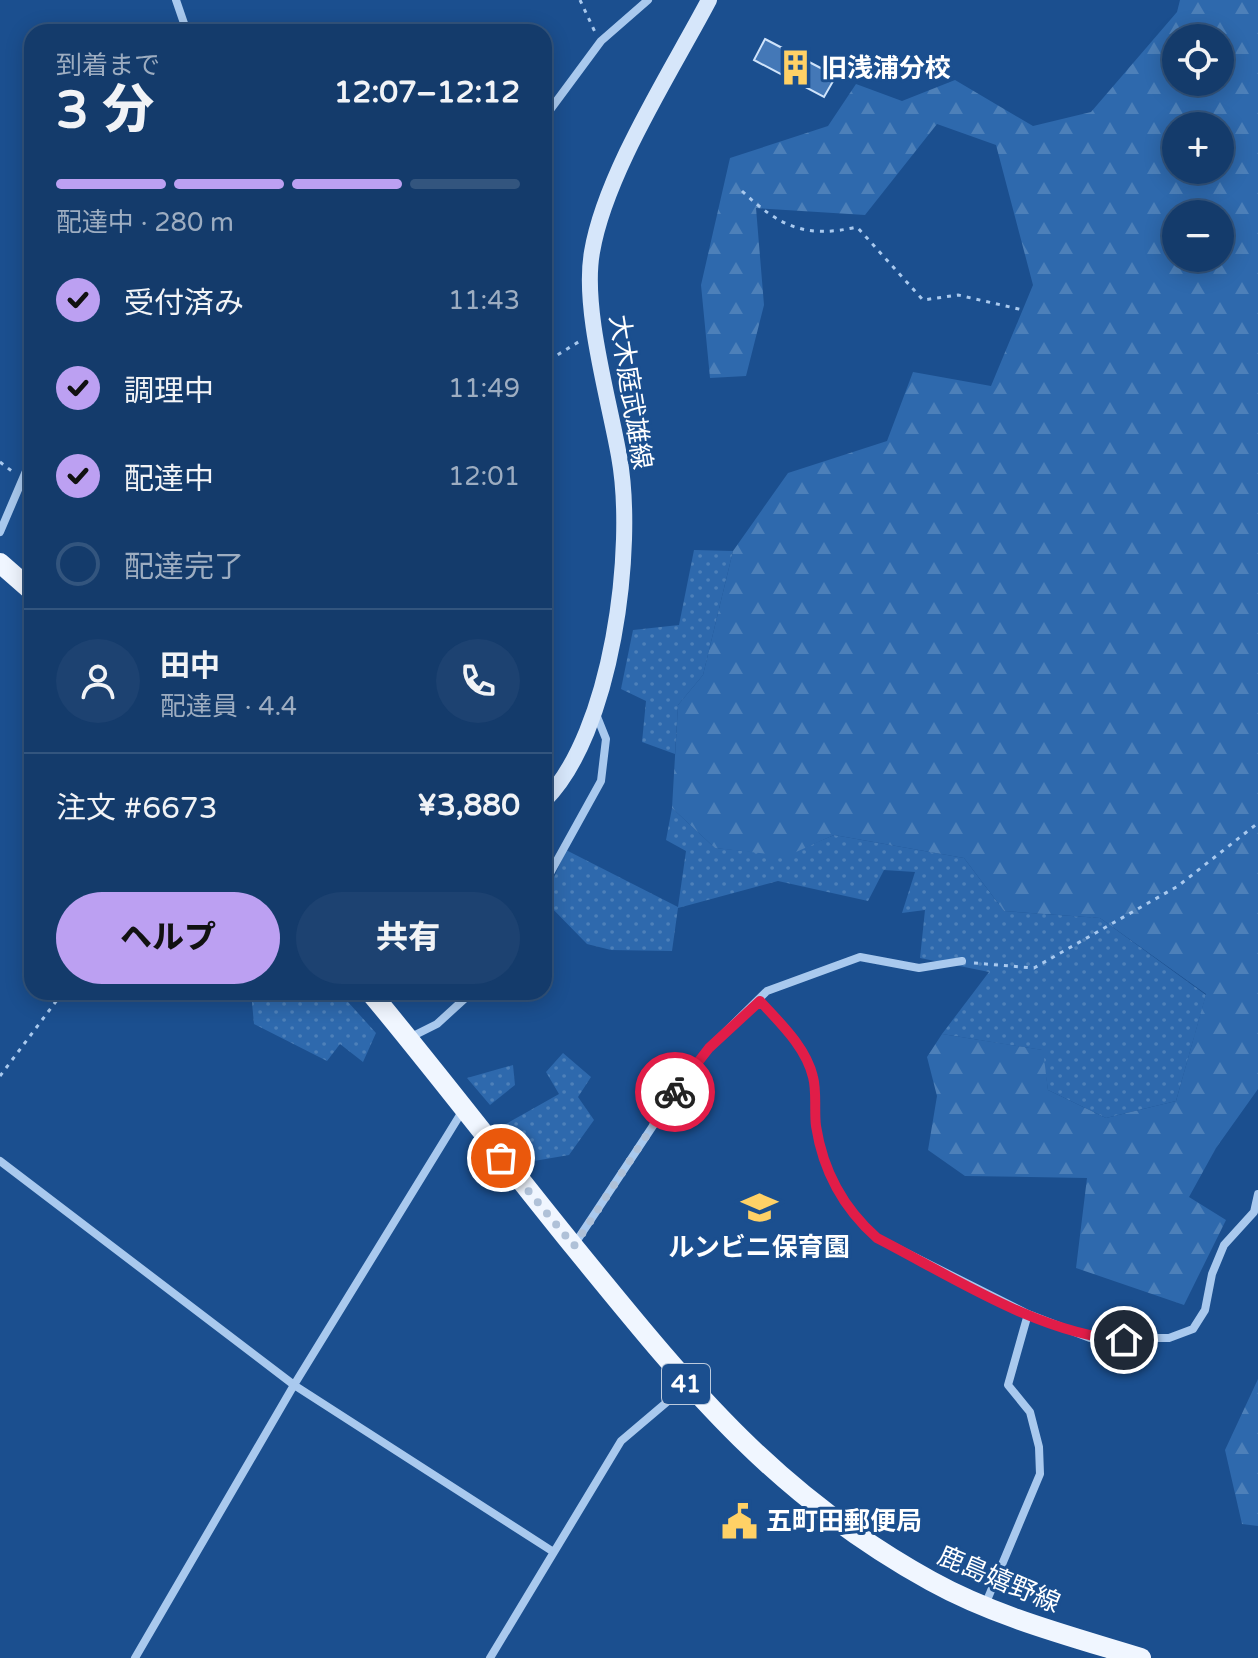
<!DOCTYPE html>
<html lang="ja">
<head>
<meta charset="utf-8">
<style>
	:root { --surface:#143b6b; --page:#1d4271; --text:#f1f3f6; --muted:#9dadc1; --line:#33557e; --accent:#bca0f2 }
	body { margin:0; font-family:"Varela Round","Noto Sans JP",sans-serif; background:var(--page); color:var(--text); height:100vh; display:flex; flex-direction:column; font-size:30px; white-space:nowrap }
	* { box-sizing:border-box; margin:0 }
	p { font-size:26px; color:var(--muted) }
	.icon { flex:none; width:44px; height:44px; fill:none; stroke:currentColor; stroke-width:2; stroke-linecap:round; stroke-linejoin:round }
	.map { position:relative; flex:1; overflow:hidden }
	.side { position:absolute; left:24px; top:24px; width:528px; height:976px; display:flex; flex-direction:column; background:var(--surface); border-radius:24px; box-shadow:0 4px 20px #0003,0 0 0 2px var(--line) }
	.side>* { flex:none }
	.buttons { position:absolute; left:1162px; top:24px; display:grid; gap:16px }
	.buttons a { display:grid; place-items:center; width:72px; height:72px; border-radius:50%; background:var(--surface); box-shadow:0 4px 20px #0003,0 0 0 2px var(--line); font-size:40px }
	.pin { position:absolute; display:grid; place-items:center; width:68px; height:68px; color:#fff; margin:-34px; border:4px solid #fff; border-radius:50%; box-shadow:0 2px 8px #0007 }
	.courier { position:absolute; display:grid; place-items:center; width:80px; height:80px; margin:-40px; border:6px solid #e11d48; border-radius:50%; background:#fff; color:#222; box-shadow:0 2px 10px #0007 }
	.summary em { font-style:normal; font-weight:800 }
	.summary div { display:flex; flex-direction:column-reverse }
	.summary { display:flex; align-items:center; justify-content:space-between; height:136px; padding:0 32px }
	h1 { font-size:52px; font-weight:800; line-height:60px }
	.bar { display:grid; grid-template-columns:repeat(4,1fr); gap:12px 8px; align-content:center; height:96px; padding:0 32px }
	.bar i { height:10px; border-radius:6px; background:var(--line) }
	.bar .on { background:var(--accent) }
	.bar p { grid-column:span 4 }
	.line { display:flex; align-items:center; gap:20px; padding:0 32px; border-top:2px solid var(--line) }
	.line div { flex:1 }
	.round { display:grid; place-items:center; flex:none; width:84px; height:84px; border-radius:42px; background:var(--page) }
	ol { padding:0 32px; list-style:none }
	li { display:flex; align-items:center; gap:24px; height:88px }
	li p { margin-inline-start:auto }
	li .icon { padding:8px; border-radius:50%; background:var(--accent); color:#111; stroke-width:4 }
	li:last-child { color:var(--muted) }
	li i { width:44px; height:44px; border:4px solid var(--line); border-radius:50% }
	.cta { display:flex; gap:16px; margin-top:auto; padding:16px 32px }
	.cta a { flex:1; height:92px; border-radius:48px; background:var(--accent); color:#111; font-size:32px; font-weight:800; line-height:92px; text-align:center }
	.cta a+a { background:var(--page); color:var(--text) }
	.map>svg:first-child { display:block }
	.grass { fill:url(#grass-dots) }
	.forest { fill:url(#forest-firs); fill-rule:evenodd }
	.building { fill:#4478b7; stroke:#cfe3fa; stroke-width:2 }
	.lines { fill:none; stroke-linecap:round; stroke-linejoin:round }
	.path { stroke:#a9c9ee; stroke-width:3; stroke-dasharray:4 6; stroke-linecap:butt }
	.street { stroke:#a9c9ee; stroke-width:8 }
	.secondary { stroke:#d6e6fa; stroke-width:16 }
	.primary { stroke:#f0f6ff; stroke-width:20 }
	.done { stroke:#afc1d8; stroke-width:8; stroke-dasharray:0 14.4 }
	.route { stroke:#e11d48; stroke-width:10 }
	.labels { text-anchor:middle; stroke-width:6; stroke-linejoin:round; paint-order:stroke }
	.shield { fill:#1b4f8f; stroke:#bbcadd; stroke-width:2 }
	.shield-label { font-size:24px; font-weight:bold; fill:#fff }
	.poi-label { font-size:26px; font-weight:bold; fill:#fff; stroke:#1b4f8f; text-anchor:start }
	.street-label { font-size:26px; fill:#fff; stroke:#1b4f8f }
</style>
</head>
<body>
<div class="map">
<svg width="1258" height="1658" viewBox="0 0 1258 1658">
	<defs>
		<pattern id="grass-dots" width="8" height="8" patternUnits="userSpaceOnUse" patternTransform="scale(2)"><rect width="8" height="8" fill="#2e69ad"/><path d="M2 2h.1M6 6h.1" fill="none" stroke="#4d80b9" stroke-width="1.8" stroke-linecap="round"/></pattern>
		<pattern id="forest-firs" width="22" height="20" patternUnits="userSpaceOnUse" patternTransform="scale(2)"><rect width="22" height="20" fill="#2e69ad"/><path d="M5 1l3.5 6h-7zM16 11l3.5 6h-7z" fill="#4d80b9"/></pattern>
	</defs>
	<rect width="100%" height="100%" fill="#1b4f8f"/>
	<path class="grass" d="M694,550L733,551L703,675L678,705L675,754L642,742L646,701L621,689L633,630L679,625Z
		M672,808L715,848L787,855L834,835L964,858L1004,911L1100,918L1206,995L1176,1101L1106,1118L1048,1090L1042,1050L942,1034L989,972L920,958L925,910L902,913L915,872L884,870L868,901L778,881L678,908L672,951L611,950L587,944L544,900L566,850L678,907L686,851L666,840Z
		M251,992H339L376,1033L363,1062L340,1044L327,1061L254,1024Z
		M563,1053L591,1077L578,1097L594,1120L569,1155L534,1161L506,1124L559,1094L546,1072Z
		M513,1065L515,1085L490,1105L467,1078Z"/>
	<path class="forest" d="M1180,0H1258V1089L1216,1148L1189,1197L1226,1220L1184,1305L1076,1268L1087,1178L965,1176L928,1150L937,1096L927,1057L942,1034L1043,1050L1048,1090L1106,1118L1176,1101L1206,994L1100,918L1004,911L964,858L834,835L787,856L715,848L672,808L678,705L703,675L733,551L788,473L887,441L913,372L991,386L1033,285L996,145L937,124L865,215L756,208L764,305L746,376L710,378L701,285L730,158L828,126L856,84L902,101L955,80L1033,126L1091,112L1177,12ZM1176,38H1220V82H1176ZM1176,126H1220V170H1176ZM1176,214H1220V258H1176Z
		M1258,1379V1526L1242,1524L1225,1450Z"/>
	<path class="building" d="M765,39L836,76L824,97L754,60Z"/>
	<g class="lines">
		<path class="path" d="M580,0L595,32
			M742,191C779,226 805,239 857,227L923,300L958,295L1023,310
			M544,369L554,357L580,341
			M0,462L13,472
			M974,963L1034,968L1178,886L1258,823
			M0,1076L63,992"/>
		<path class="street" d="M176,0L187,32
			M544,118L601,41L648,0
			M0,532L32,457
			M544,884L601,781L606,739L596,714
			M760,1001C780,1023 806,1046 813,1077C817,1092 814,1110 816,1126C823,1171 843,1208 877,1238L1028,1314L1090,1338H1169L1193,1329L1205,1310L1212,1274L1224,1245L1254,1212L1258,1194
			M409,1038L437,1024L472,992
			M0,1161L294,1385L552,1551
			M574,1245L680,1085L709,1048L767,991L860,957L919,968L962,961
			M985,1605L1040,1474L1039,1447L1030,1412L1008,1385L1028,1314
			M135,1658L294,1385L463,1110
			M490,1658L621,1441L687,1385"/>
		<path class="secondary" d="M544,801C612,734 636,548 619,456C609,399 582,308 592,252C605,174 671,72 709,0"/>
		<path class="primary" d="M0,563L32,591
			M370,992C440,1076 506,1163 575,1248C686,1384 773,1494 931,1581C996,1617 1070,1636 1141,1658"/>
	</g>
	<g class="lines">
		<path class="done" d="M501,1158L574,1246L675,1092"/>
		<path class="route" d="M675,1092L709,1048L760,1001C780,1023 806,1047 813,1077C817,1092 814,1110 816,1126C823,1171 843,1208 877,1238C951,1276 1041,1335 1124,1340"/>
	</g>
	<defs>
		<symbol id="building-bare" viewBox="-9 -9 18 18"><path d="M-4-6H4V6H1V3H-1V6H-4ZM-2.5-4.3h1.7v1.8h-1.7ZM.8-4.3h1.7v1.8H.8ZM-2.5-1h1.7V.8h-1.7ZM.8-1h1.7V.8H.8Z" fill="#ffd166" stroke="#1b4f8f" stroke-width="2.5" paint-order="stroke"/></symbol>
		<symbol id="school-bare" viewBox="-9 -9 18 18"><path d="M0-5L7-2L0 1L-7-2ZM-4 1L0 2.5L4 1V4Q0 6-4 4Z" fill="#ffd166" stroke="#1b4f8f" stroke-width="2.5" paint-order="stroke"/></symbol>
		<symbol id="civic-bare" viewBox="-9 -9 18 18"><path d="M-.6-6.5H3V-4.5H.6V-3L4-1V1h2V6H-6V1h2V-1L-.6-3ZM-1.2 2.5V6h2.4V2.5Z" fill="#ffd166" stroke="#1b4f8f" stroke-width="2.5" paint-order="stroke"/></symbol>
	</defs>
	<g fill-rule="evenodd">
		<use href="#building-bare" x="770" y="42" width="51" height="51"/>
		<use href="#school-bare" x="734" y="1182" width="51" height="51"/>
		<use href="#civic-bare" x="714" y="1496" width="51" height="51"/>
	</g>
	<g class="labels">
		<rect class="shield" x="662" y="1364" width="48" height="40" rx="6"/>
		<g class="shield-label">
			<text x="686" y="1392">41</text>
		</g>
		<g class="poi-label">
			<text x="821" y="77">旧浅浦分校</text>
			<text x="759" y="1256" text-anchor="middle">ルンビニ保育園</text>
			<text x="766" y="1530">五町田郵便局</text>
		</g>
		<g class="street-label">
			<text transform="translate(631 392) rotate(81)" y="9">大木庭武雄線</text>
			<text transform="translate(999 1579) rotate(23)" y="9">鹿島嬉野線</text>
		</g>
	</g>
</svg>
<div class="buttons">
<a><svg class="icon" aria-label="locate" viewBox="0 0 24 24"><circle cx="12" cy="12" r="6"/><path d="M12 2v4M12 18v4M2 12h4M18 12h4"/></svg></a>
<a>+</a>
<a>−</a>
</div>
<div class="pin" style="left:501px;top:1158px;background:#ea580c"><svg class="icon" aria-label="bag" viewBox="0 0 24 24"><path d="M5 8h14l-1 12H6zM9 8a3 3 0 0 1 6 0"/></svg></div>
<div class="pin" style="left:1124px;top:1340px;background:#1f2937"><svg class="icon" aria-label="home" viewBox="0 0 24 24"><path d="M3 11l9-7 9 7M6 9v11h12V9"/></svg></div>
<div class="courier" style="left:675px;top:1092px"><svg class="icon" aria-label="bike" viewBox="0 0 24 24"><circle cx="6" cy="16" r="4"/><circle cx="18" cy="16" r="4"/><path d="M6 16l4-8h5l3 8M10 8l3 8H6M13 5h3"/></svg></div>
<section class="side">
<div class="summary"><div><h1>3 分</h1><p>到着まで</p></div><em>12:07–12:12</em></div>
<div class="bar"><i class="on"></i><i class="on"></i><i class="on"></i><i></i><p>配達中 · 280 m</p></div>
<ol>
<li><svg class="icon" aria-label="check" viewBox="0 0 24 24"><path d="M5 12l5 5 9-10"/></svg>受付済み<p>11:43</p></li>
<li><svg class="icon" aria-label="check" viewBox="0 0 24 24"><path d="M5 12l5 5 9-10"/></svg>調理中<p>11:49</p></li>
<li><svg class="icon" aria-label="check" viewBox="0 0 24 24"><path d="M5 12l5 5 9-10"/></svg>配達中<p>12:01</p></li>
<li><i></i>配達完了</li>
</ol>
<div class="line" style="height:144px"><a class="round"><svg class="icon" aria-label="person" viewBox="0 0 24 24"><circle cx="12" cy="8" r="4"/><path d="M4 21q1-7 8-7t8 7"/></svg></a><div><b>田中</b><p>配達員 · 4.4</p></div><a class="round"><svg class="icon" aria-label="phone" viewBox="0 0 24 24"><path d="M5 4h4l2 5-3 2q2 4 5 5l2-3 5 2v4C11 20 4 13 5 4z"/></svg></a></div>
<div class="line" style="height:104px"><div>注文 #6673</div><b>¥3,880</b></div>
<div class="cta"><a>ヘルプ</a><a>共有</a></div>
</section>
</div>
</body>
</html>
